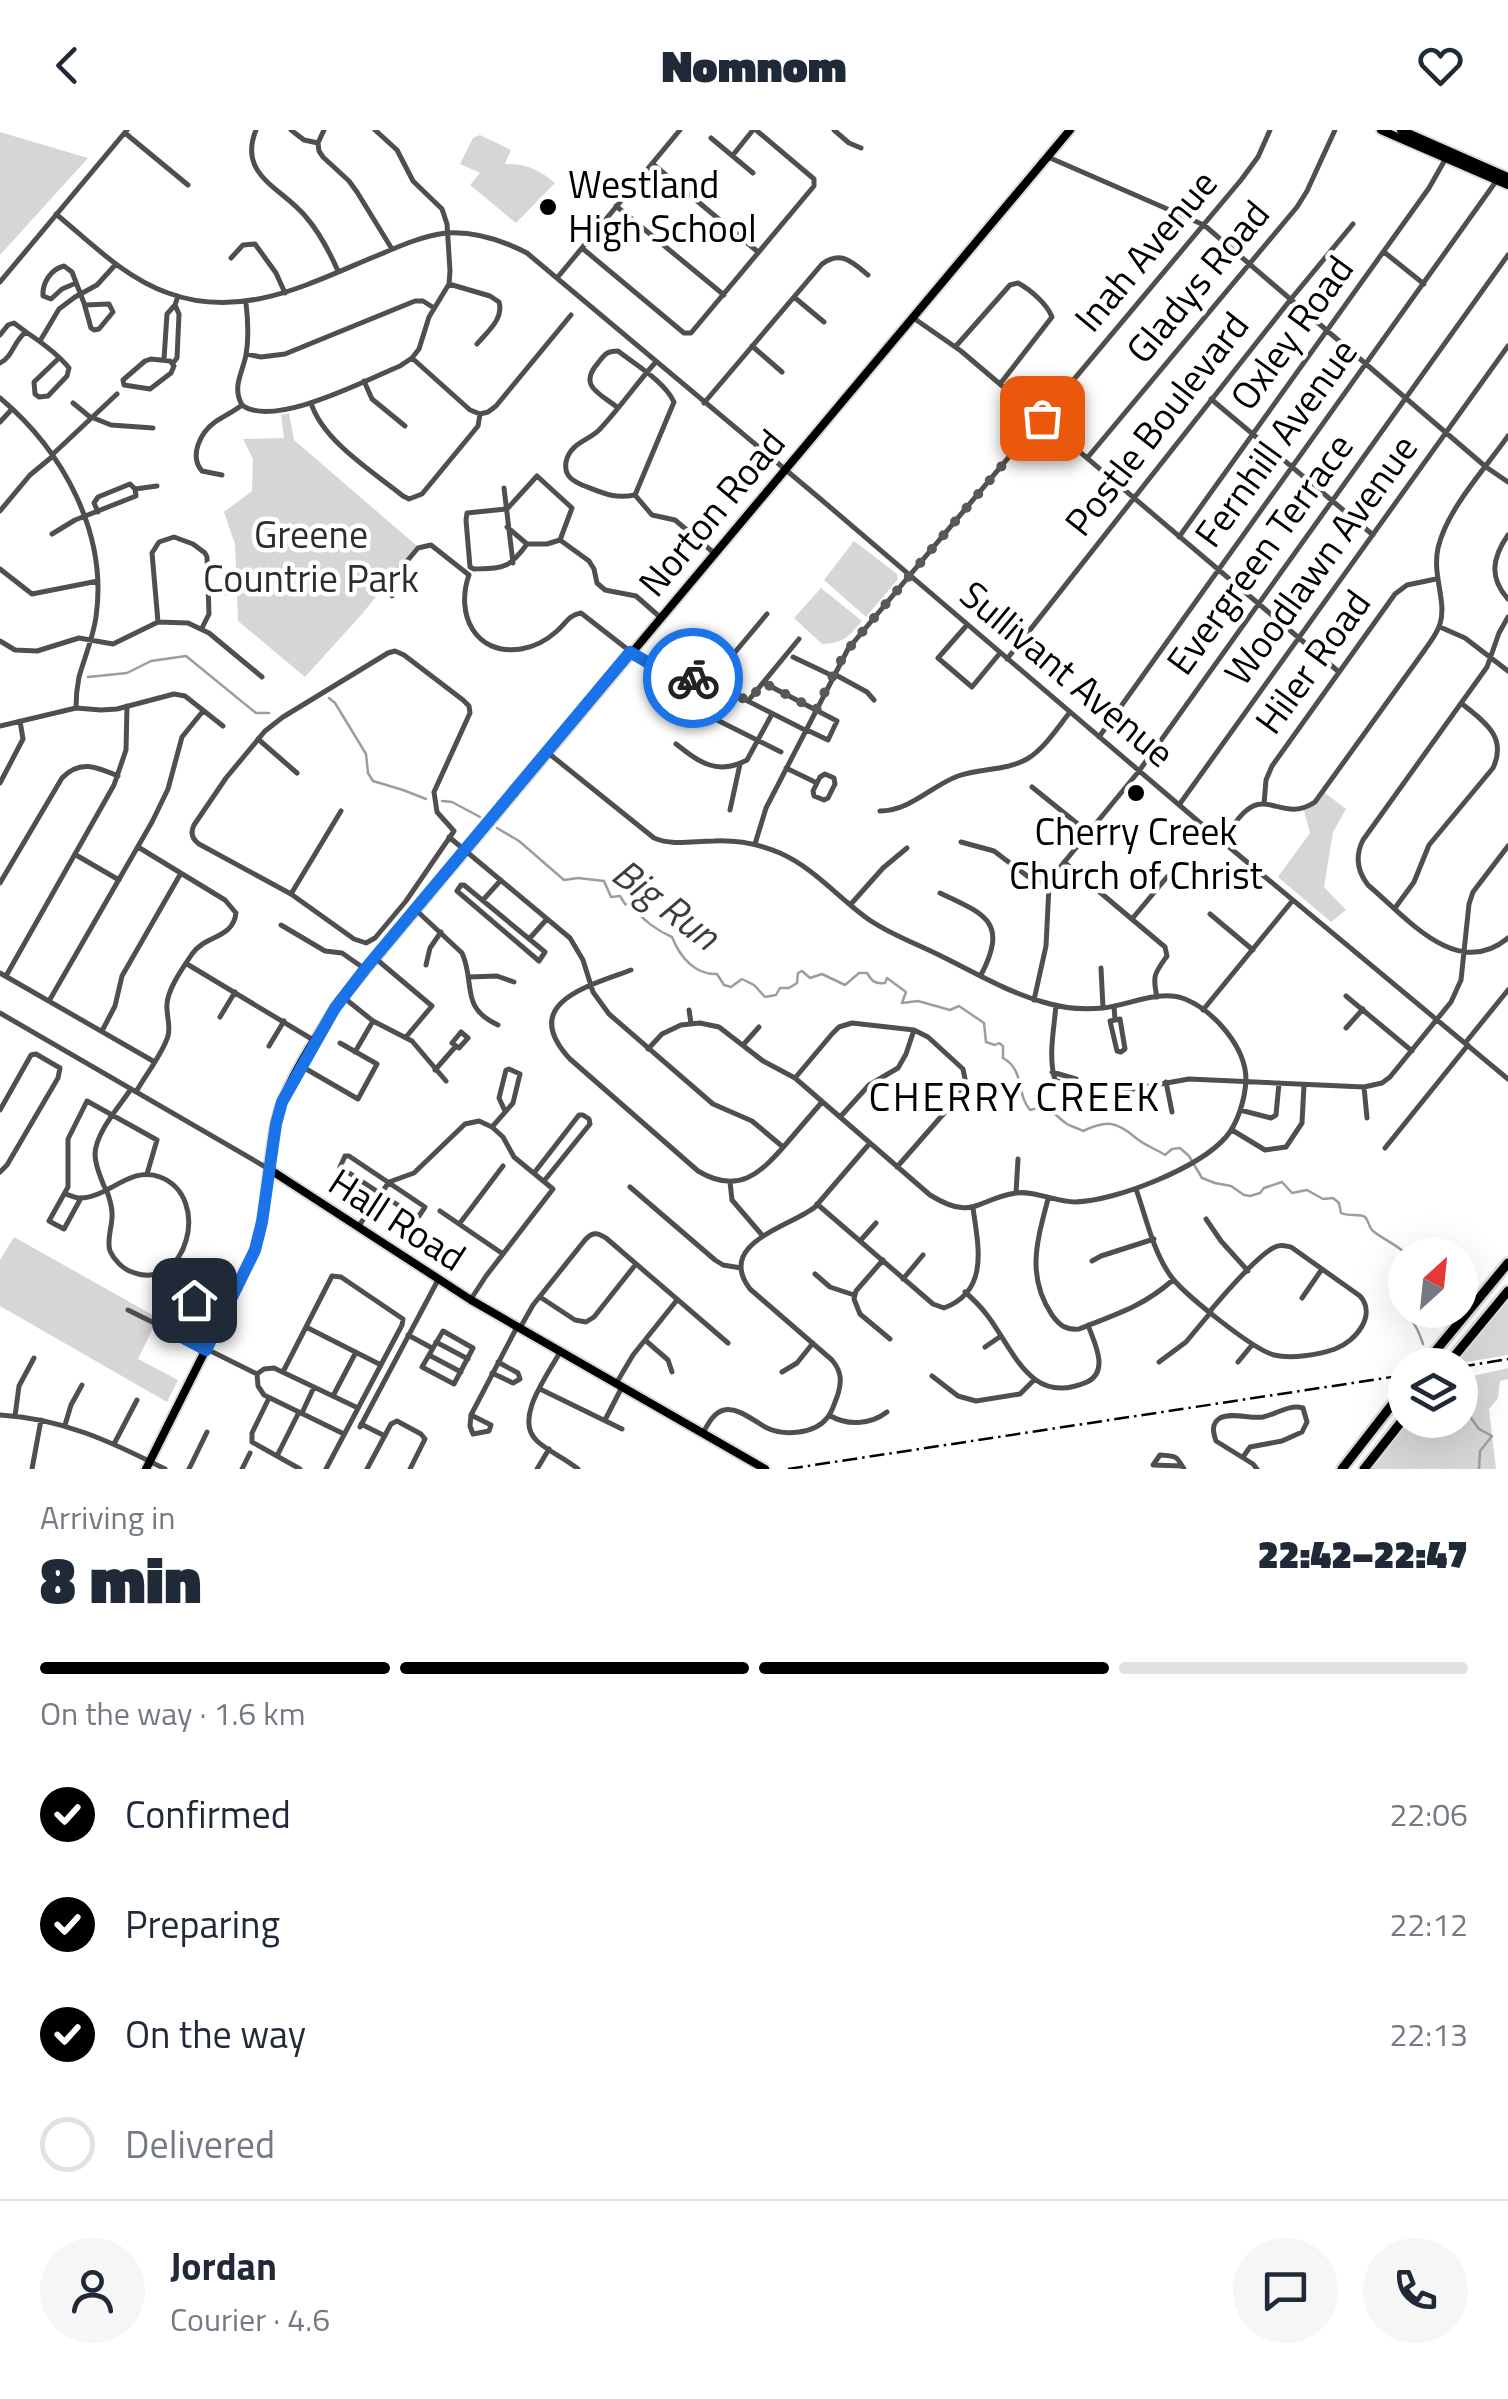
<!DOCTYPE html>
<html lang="en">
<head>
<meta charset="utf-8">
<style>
	:root { --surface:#fff; --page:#f6f6f7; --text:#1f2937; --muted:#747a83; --line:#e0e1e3; --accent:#000 }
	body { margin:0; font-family:"Titillium Web",sans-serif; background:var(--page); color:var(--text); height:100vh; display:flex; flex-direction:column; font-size:38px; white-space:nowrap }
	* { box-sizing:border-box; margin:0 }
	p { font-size:32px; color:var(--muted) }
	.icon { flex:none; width:55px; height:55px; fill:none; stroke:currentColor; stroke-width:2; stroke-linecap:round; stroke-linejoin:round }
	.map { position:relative; height:1339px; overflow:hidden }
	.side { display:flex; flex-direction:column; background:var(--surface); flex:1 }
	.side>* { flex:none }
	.needle { width:65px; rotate:27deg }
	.fabs { position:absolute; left:1388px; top:1108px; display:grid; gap:20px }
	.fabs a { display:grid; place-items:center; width:90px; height:90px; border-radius:50%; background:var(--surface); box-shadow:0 10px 40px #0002; font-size:50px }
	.pin { position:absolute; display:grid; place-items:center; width:85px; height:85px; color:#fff; margin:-42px; border-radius:20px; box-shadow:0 5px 15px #0006 }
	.courier { position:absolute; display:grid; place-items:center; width:100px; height:100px; margin:-50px; border:8px solid #1a73e8; border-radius:50%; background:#fff; color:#222; box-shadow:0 2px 12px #0007 }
	.headline em { font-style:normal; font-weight:800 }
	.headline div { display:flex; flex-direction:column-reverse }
	.headline { display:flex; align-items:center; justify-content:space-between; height:170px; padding:0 40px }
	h1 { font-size:65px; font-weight:800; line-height:75px }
	.bar { display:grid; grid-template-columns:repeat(4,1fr); gap:15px 10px; align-content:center; height:120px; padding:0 40px }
	.bar i { height:12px; border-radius:8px; background:var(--line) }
	.bar .active { background:var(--accent) }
	.bar p { grid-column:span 4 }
	.line { display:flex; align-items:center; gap:25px; padding:0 40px; border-top:2px solid var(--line) }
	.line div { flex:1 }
	.round { display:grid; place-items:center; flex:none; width:105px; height:105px; border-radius:52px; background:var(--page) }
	ol { padding:0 40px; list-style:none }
	li { display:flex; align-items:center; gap:30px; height:110px }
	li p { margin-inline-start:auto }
	li .icon { padding:10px; border-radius:50%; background:var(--accent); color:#fff; stroke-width:4 }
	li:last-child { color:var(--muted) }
	li i { width:55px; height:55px; border:5px solid var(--line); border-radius:50% }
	header { display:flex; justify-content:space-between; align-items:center; height:130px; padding:0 40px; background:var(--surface); font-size:45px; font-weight:800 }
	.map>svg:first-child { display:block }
	.green { fill:#d6d6d6 }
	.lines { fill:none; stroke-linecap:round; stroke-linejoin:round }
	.stream { stroke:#9d9d9d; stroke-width:2.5 }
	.major-casing { stroke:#dbdbdb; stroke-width:12 }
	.highway-casing { stroke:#dbdbdb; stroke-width:14 }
	.minor { stroke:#4f4f4f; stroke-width:5 }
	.major { stroke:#000; stroke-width:8 }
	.highway { stroke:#000; stroke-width:9 }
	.rail { stroke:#000; stroke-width:2.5; stroke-dasharray:15 5 2.5 5; stroke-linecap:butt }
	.done { stroke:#595959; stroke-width:10; stroke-dasharray:0 18 }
	.route { stroke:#1a73e8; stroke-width:12 }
	.poi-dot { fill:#000; stroke:#fff; stroke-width:4 }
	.labels { text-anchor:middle; stroke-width:9; stroke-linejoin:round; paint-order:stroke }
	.poi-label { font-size:38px; fill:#000; stroke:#fff; text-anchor:start }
	.street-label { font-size:38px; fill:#000; stroke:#fff }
	.park-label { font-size:38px; fill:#2d2d2d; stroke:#fff }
	.water-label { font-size:40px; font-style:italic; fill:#3e3e3e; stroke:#fff }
	.neighbourhood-label { font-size:40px; letter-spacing:2.5px; fill:#000; stroke:#fff }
</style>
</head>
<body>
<header><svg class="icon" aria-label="back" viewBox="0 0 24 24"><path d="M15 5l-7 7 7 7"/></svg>Nomnom<svg class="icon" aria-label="heart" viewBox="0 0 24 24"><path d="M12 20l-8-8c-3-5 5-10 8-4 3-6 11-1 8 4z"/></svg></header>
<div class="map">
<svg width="1508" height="1339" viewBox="0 0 1508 1339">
	<rect width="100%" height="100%" fill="#fff"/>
	<path class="green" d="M0,2L88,28L0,125Z
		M480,5L511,20L505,34C525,33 540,40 555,53L516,93L470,55L480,43L460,34L473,8Z
		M289,283L294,310L417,416L362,484L305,547L238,491L237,465L214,466V464L237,463L235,414L224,382L252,361L253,329L243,309L284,308L281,285Z
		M854,411L897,444L898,449L866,487L824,450Z
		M821,458L862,491C848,507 844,513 822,514L794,488Z
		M1325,663L1346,679L1333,702L1324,757L1346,780L1331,792L1278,747L1310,703L1304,681L1317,673Z
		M14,1107L158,1188L138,1229L178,1250L167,1272L0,1176V1130Z
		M1508,1170V1225L1455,1234L1501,1178Z
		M1508,1238V1249L1500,1251L1498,1268L1489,1279L1496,1339H1369L1409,1290H1460V1249Z"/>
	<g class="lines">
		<path class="stream" d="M88,547L127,543L151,531L186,526L256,583H269
			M329,568L335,573L366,624L368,643L373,651L403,660L426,669
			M442,671L452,672L480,687
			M497,698L519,711L564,750L578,748L604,751L611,767L620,766L625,774L634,777C642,790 658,801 672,807C680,827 695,845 717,844L724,855L731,857L742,849L754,855L765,867L776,865L780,858H789L797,853L798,843L802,841L810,848L822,844L845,855L859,843H867C872,851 874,854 885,853L887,848L906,862L902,873L918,871L950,880L959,876L984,893L986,912L995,915L999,913L1003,916V928C1025,940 1016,964 1030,980C1051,973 1053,985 1067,994C1072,997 1078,998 1083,1001C1107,990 1116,991 1136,1008C1144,1015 1156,1019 1165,1025L1172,1019L1180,1018L1189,1026L1202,1048L1215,1053L1231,1056L1244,1065L1250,1066L1260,1063L1264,1058L1282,1052L1292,1063L1307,1060L1323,1069L1333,1068L1339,1073L1341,1083C1349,1087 1360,1083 1365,1087C1369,1091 1369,1098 1373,1101C1384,1110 1398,1115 1407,1125
			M1405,1167L1401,1165L1397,1169L1399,1180C1413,1188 1418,1199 1423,1214
			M1460,1273L1479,1299L1492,1306L1480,1321L1479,1339"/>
		<defs>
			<path id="major" d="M1381,0L1508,55
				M1401,0L1508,47
				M269,1039L471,1170L765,1339
				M146,1339L253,1125C269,1080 265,1032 277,987C285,954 320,900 340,871L1070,0"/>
			<path id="highway" d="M1424,1235L1508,1133
				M1447,1235L1508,1161
				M1342,1339L1405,1258
				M1364,1339L1405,1287"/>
		</defs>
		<use href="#major" class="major-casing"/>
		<use href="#highway" class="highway-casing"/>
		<path class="minor" d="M256,0C237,46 283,58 306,87C319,102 330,123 338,141
			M291,0L304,10L318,13
			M834,0L849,13L861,18
			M125,3L188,55
			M711,8L753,43
			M318,13L319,21L323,27L349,51L357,62L392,119
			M318,13L324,0
			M733,25L753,0
			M1048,27L1204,95L1486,337L1508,352
			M653,34L758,122
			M616,76L724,165
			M56,84C91,113 125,148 168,163C244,191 312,152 381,124C402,115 423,106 446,103C475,101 502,110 527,123L817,366L1205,697L1508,949
			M582,118L684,203H691L814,56V49L756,0
			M1384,122L1424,154
			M231,128L243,115L255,114L276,143L285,163
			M557,148L680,0
			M0,152L127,0
			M76,153L62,159L51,169L43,166C42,153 51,139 64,136L72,142L84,173L91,198L94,200L99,199L113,182L109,174L85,175
			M449,154L490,166L499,172C504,189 487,202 477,214
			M794,167L824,192
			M912,187L961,221L1339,542
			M26,202C41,212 58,224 69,238L67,246L48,266L39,267L35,264L34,252L59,228
			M0,205L8,195L14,193L26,202C14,210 13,227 0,233
			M40,211L59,179L75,167L97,155L116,134
			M752,216L782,242
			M956,216L1010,155L1018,153C1031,160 1047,174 1052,187L1000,254
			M246,224L261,227L285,224L415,171H423L434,178
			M412,228L470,280L480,284
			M151,229L170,231L174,236L171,243L150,259L124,255L123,250L145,231Z
			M164,229L167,184L175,175L178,166
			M173,233L177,228L179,184L175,175
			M364,251L372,269L405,296
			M0,268C63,321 108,403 96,487C93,508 85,526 79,547C77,557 76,567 76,578
			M1211,269L1373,405
			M73,273L90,287
			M311,273C323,311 372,341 403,366L409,369L422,364L469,307L478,296L480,284
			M704,273L822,134C841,120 852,132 868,145
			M242,275C273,299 366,250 400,236L412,228L419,219L429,187L449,154L450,141L447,94L442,79L413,51L397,20L375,0
			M242,275C232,257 242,244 246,225C249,208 248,190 246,173
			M617,277C599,263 578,256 598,233C605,224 607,221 618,221C636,235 664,251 674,272L635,365C613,369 603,363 582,355C571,350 564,345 566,332C570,313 588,311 599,300C619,279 636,254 655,233
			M480,284L488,282L496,276L571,185
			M91,287L111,295L153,298
			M0,292L12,279
			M52,325L117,264
			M1088,327L1297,77L1307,61L1335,0
			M222,345L202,341C189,326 200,303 215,292C224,286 233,282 242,275
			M504,358L513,433
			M635,365L652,385L675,390L714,423
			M506,379L467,383L466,390L470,437L474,439C504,438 509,439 527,414
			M507,379L537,346L572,378L560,410
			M0,381L30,345L53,326
			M98,382L94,373L98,367L130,354L135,359L157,356
			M507,397L527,414H547L560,410
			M52,404L75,390L136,366L135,359
			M1508,405C1492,428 1489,448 1508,469
			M1179,407L1429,58L1446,28
			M560,410L589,431L594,439L597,453L605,460L636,466L660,487
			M0,439L32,464L98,451
			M392,466L389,457L392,449L418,418L431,415L469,445C455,484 475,526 521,519C534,517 547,510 557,501C566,493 569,485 581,483L631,522L658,540L710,552L805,600
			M1508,487L1499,503L1487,537L1363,710C1355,726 1357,741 1368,755C1406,787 1457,851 1508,808
			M158,492L152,423L159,412L174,407L193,414L205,423L207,427L209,484L202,498
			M967,495L938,528L972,557L1000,523
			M1440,497L1465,508L1508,541
			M0,511L15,520L37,521L79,508L113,514L158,492L188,493L209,503L262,547
			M395,521L404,525L463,570L469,576L470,583L434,662L437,682L454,701L406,771L375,808L366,813L354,809L291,764L199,714C192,709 190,703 194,695L226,648L265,601L283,587L388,523Z
			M793,527L833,546
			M1007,529L1291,169L1353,94
			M834,544L867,562L874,570
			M710,552L767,484
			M764,553L837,591L828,610L807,600
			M748,571L799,509
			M701,582L781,622
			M0,596L76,578L101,580L117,579L174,564L185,566L223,596
			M1099,607L1497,50
			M258,609L297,643
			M676,614C699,632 717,646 747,630L772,584
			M547,622L654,708C673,716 693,711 714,711C737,710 759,714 780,723C816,739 840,770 871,791C892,805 917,814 939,825C972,841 1007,862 1043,872C1062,878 1083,880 1103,878C1129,875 1160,859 1185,869C1214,881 1246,917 1246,950C1245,969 1238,993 1226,1007C1199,1038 1116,1071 1075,1072C1056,1072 1033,1060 1016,1063C976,1069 974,1092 930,1065L795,948L763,931L719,897L700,893L681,895L662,904L648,919
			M786,638L817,653
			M825,644L834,648L835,654L828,668L824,670L814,666L813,661L820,647Z
			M0,653L23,609L20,591
			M1032,657L1089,703
			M1264,674L1266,650L1272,636L1395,464L1407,455L1436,449
			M1179,675L1508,216
			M730,680L740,634
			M880,681C910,681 931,656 958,646C981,638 1006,641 1027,629C1044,619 1058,597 1070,582
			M449,707L570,808L583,830L593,862L609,884L713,974L752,991L783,1017
			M961,712L994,721L1030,748L1049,756
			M1222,712C1230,701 1237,687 1247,680C1268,662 1286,692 1315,672L1424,521C1430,512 1437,504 1440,494C1447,471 1432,446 1438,418C1447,379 1485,339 1508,306
			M755,714L766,678L848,519L1241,50L1258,27L1270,0
			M76,725L119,750
			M1064,732L1165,817L1167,826C1155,843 1152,845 1157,867
			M0,753L62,648C80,629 97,637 118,646
			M461,755H464L545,822L539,831L457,761Z
			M940,763C984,784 1009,791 981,845
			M291,764L341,681
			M483,770L501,750
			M851,774L883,738L907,718
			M1395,778L1414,752L1429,715L1493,638C1508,606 1483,591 1461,573
			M417,781L462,823C476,854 459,877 498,895
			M1210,784L1253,820
			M1132,789L1167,747
			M281,795L325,821L342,823L365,839
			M529,809L547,789
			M375,828L432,876L406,907
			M187,834L315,911
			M426,835L430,818L441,802
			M1101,838L1103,878
			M631,840C588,856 518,873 570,929L698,1041C738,1065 760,1044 786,1014C798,1000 810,986 822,972
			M0,843L153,931
			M6,846L114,655L126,620L127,576
			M469,847L497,846L514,852
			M1346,866L1412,921
			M343,867L373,891L412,911L446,951
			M1034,870L1046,816L1049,756L1057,741L1139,641L1508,125
			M49,871L152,692L168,659L182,607L203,581
			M1114,876L1115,890L1110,891L1117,921L1121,922L1125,919L1120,889L1115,890
			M689,880L691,893
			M1203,880L1293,770
			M0,883L269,1039
			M220,887L235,862
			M1346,898L1363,879
			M102,901L115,876L122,846L181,743
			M461,902L468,908L459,918L452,913Z
			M1466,912L1508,860
			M743,915L759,897
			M269,916L284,891
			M355,922L373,891
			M301,936L358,969L377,934L340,913
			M435,940L456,916
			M1052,942L1076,949L1073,957L1055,950C1048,926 1054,900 1056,875
			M795,948L832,904L839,897L852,893L914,900L928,907L963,939L965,949L960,965L897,1037
			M1166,952L1172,982
			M1364,957L1367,988
			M136,962C146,944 162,925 168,906C171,895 166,885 167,874C168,858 183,838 192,824C205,805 233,809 236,783L225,770L138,717
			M1116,962L1189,949L1364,957L1382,953L1390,947L1451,872L1461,850L1469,774L1473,762L1508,716
			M0,980L31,925L36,924L60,938L58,948L7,1035L0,1042
			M1240,980L1271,988L1276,985L1279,953
			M841,986L869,955L898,938L906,924L914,900
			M492,997L513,973L520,944L509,939L506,940L499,968L505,981
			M1232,1000L1265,1020L1286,1017L1302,993L1304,955
			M1385,1018L1468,915
			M345,1026H349L425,1077L419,1086L410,1083L340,1037Z
			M534,1043L579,985H583L589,989L590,994L544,1051
			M730,1052L732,1070L762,1105
			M630,1057L715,1130L723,1135L741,1138
			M1136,1059C1146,1087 1153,1121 1170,1145C1182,1163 1254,1220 1274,1225C1291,1229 1318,1225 1335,1219C1356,1211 1377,1185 1360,1166L1291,1117C1284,1116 1282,1114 1275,1117C1258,1124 1223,1166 1210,1181
			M1016,1063L1018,1029
			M65,1064C70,1065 75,1068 80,1068C108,1068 131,1035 160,1047C213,1067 186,1164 132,1142C123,1139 114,1130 110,1121C106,1109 113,1096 112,1083C112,1075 109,1068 107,1061L104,1056C100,1046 95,1035 95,1024C96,1002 119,977 131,959
			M81,1068L64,1099L49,1091L68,1057V1009L87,971L157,1010L147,1044
			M1048,1069C1037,1111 1026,1146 1052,1185C1060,1196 1066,1200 1079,1199C1117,1184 1142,1177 1173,1150
			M817,1074L933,1174L944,1178C990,1161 978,1115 973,1078
			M440,1081L503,1124
			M1206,1089L1221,1111L1248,1141
			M460,1093L503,1036
			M358,1097L389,1052L414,1043L465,994L479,991L492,997L503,1007L514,1027L553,1059L486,1146L471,1169
			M860,1111L876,1093
			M883,1130L856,1161L854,1169L860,1184L890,1209
			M1092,1131L1101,1126L1154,1109
			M159,1143L168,1174L162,1197
			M815,1144L830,1157L854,1165
			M903,1149L923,1125
			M965,1162C973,1169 981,1177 987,1185C1014,1220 1030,1277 1087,1252C1110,1241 1094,1212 1088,1195
			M540,1167L575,1190L586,1192L594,1187L636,1134
			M1302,1168L1322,1139
			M168,1174L192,1172L195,1168L188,1143L178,1130
			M128,1180L257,1244
			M306,1197L381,1235
			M520,1198L533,1175L585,1110C592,1102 597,1102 606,1108L728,1213
			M443,1201L473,1218L454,1254L422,1237Z
			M408,1205L432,1218
			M645,1210L668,1230L672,1242
			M436,1212L468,1229
			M985,1217L1001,1206
			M560,1222C548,1245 513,1289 537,1311C549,1322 565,1328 578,1339
			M429,1225L461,1242
			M1159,1232L1186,1212L1211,1182
			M1238,1232L1252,1215
			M283,1242L332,1146L341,1147L403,1189L402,1195L326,1339
			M782,1242L797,1233L813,1213
			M492,1243L513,1253L520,1249L518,1243L498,1232
			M257,1244L264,1239L274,1238L358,1278
			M257,1244L258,1256L264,1265L344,1304
			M932,1246L958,1266L976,1271L1020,1264L1034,1250
			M617,1252L633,1225L677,1170
			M540,1259L622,1299
			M333,1266L356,1222
			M269,1268L252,1303V1312L300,1339
			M302,1283L314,1257
			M0,1285C61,1288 112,1312 165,1339
			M471,1285L517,1197
			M471,1285L491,1295L489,1301L473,1304L470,1296Z
			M829,1285C847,1296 870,1295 887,1282
			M15,1286L19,1256L34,1228
			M605,1290L622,1257
			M361,1294L385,1306
			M65,1295L71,1275L82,1255
			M360,1297L438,1150
			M703,1303C708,1294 713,1283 724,1280C739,1277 755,1292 767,1298C784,1306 815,1304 827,1288C832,1283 834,1274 837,1267C842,1252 842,1242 832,1230L750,1159C715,1113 790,1097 815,1077L870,1013
			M114,1314L137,1270
			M277,1326L299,1282
			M1243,1327L1250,1317L1282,1311L1302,1302L1307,1292L1303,1278C1289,1274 1277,1284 1263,1287C1250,1289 1232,1282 1220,1288C1211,1294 1213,1302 1216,1311L1253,1334L1257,1339
			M1182,1336L1153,1335L1160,1325C1176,1326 1176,1325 1184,1339
			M32,1339L41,1290
			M189,1339L207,1302
			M242,1339L250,1323
			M367,1339L391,1294L397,1291L421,1304L425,1309L410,1339
			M537,1339L549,1319"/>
		<use href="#major" class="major"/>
		<use href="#highway" class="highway"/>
		<path class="rail" d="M1460,1237L1508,1229
			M788,1339L1405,1245"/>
	</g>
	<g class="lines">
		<path class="done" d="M693,548L710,552L748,571L764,553L816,580L838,535L853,513L1042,288"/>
		<path class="route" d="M194,1170L168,1174L162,1197L206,1220L255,1120L262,1092L276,994L282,972L335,878L365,839L630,522L664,542L693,548"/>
	</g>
	<g class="poi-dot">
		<circle cx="548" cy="77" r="10"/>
		<circle cx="1136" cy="663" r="10"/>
	</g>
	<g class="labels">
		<g class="poi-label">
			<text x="568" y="68">Westland<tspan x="568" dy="44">High School</tspan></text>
			<text x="1136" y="715" text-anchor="middle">Cherry Creek<tspan x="1136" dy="44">Church of Christ</tspan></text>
		</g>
		<g class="street-label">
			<text transform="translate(1146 121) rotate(-50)" y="13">Inah Avenue</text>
			<text transform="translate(1198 152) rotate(-50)" y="13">Gladys Road</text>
			<text transform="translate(1292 203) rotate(-54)" y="13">Oxley Road</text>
			<text transform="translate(1157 294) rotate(-52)" y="13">Postle Boulevard</text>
			<text transform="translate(1276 313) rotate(-54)" y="13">Fernhill Avenue</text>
			<text transform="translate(712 383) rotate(-50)" y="13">Norton Road</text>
			<text transform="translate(1260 424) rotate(-54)" y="13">Evergreen Terrace</text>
			<text transform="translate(1321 430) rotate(-54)" y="13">Woodlawn Avenue</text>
			<text transform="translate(1313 532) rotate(-54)" y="13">Hiler Road</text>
			<text transform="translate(1067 544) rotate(40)" y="13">Sullivant Avenue</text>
			<text transform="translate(397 1090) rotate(33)" y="13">Hall Road</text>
		</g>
		<g class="park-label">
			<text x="311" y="418">Greene<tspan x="311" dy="44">Countrie Park</tspan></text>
		</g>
		<g class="water-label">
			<text transform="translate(666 774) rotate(37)" y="14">Big Run</text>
		</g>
		<g class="neighbourhood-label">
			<text x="1015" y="981">CHERRY CREEK</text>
		</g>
	</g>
</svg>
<div class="fabs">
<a><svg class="needle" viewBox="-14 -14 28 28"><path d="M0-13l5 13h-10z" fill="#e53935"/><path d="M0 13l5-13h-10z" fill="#747a83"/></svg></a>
<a><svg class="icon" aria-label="layers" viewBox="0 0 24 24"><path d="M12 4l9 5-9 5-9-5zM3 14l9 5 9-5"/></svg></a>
</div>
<div class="pin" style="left:1042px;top:288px;background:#ea580c"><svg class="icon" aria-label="bag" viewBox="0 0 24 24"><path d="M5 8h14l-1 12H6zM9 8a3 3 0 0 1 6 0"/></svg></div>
<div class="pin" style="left:194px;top:1170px;background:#1f2937"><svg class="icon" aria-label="home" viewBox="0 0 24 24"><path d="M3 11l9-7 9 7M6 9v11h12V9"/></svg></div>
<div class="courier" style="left:693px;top:548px"><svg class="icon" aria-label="bike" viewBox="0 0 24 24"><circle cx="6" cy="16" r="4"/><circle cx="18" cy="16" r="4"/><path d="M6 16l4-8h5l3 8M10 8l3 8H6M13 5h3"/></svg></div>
</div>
<section class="side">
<div class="headline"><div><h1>8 min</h1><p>Arriving in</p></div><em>22:42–22:47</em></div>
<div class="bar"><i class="active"></i><i class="active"></i><i class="active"></i><i></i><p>On the way · 1.6 km</p></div>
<ol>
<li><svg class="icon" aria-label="check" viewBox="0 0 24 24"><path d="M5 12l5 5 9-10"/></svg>Confirmed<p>22:06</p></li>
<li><svg class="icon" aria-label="check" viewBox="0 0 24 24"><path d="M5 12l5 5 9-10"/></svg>Preparing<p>22:12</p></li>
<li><svg class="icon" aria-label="check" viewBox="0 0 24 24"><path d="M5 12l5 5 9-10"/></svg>On the way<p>22:13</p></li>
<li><i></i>Delivered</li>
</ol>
<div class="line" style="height:180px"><a class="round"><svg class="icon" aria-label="person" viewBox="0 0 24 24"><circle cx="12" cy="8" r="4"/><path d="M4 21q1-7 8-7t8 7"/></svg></a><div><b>Jordan</b><p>Courier · 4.6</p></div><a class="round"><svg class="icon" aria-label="chat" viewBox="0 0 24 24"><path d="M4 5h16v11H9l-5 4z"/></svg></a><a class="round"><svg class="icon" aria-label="phone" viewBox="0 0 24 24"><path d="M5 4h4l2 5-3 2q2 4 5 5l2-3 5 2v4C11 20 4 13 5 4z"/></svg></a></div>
</section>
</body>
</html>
